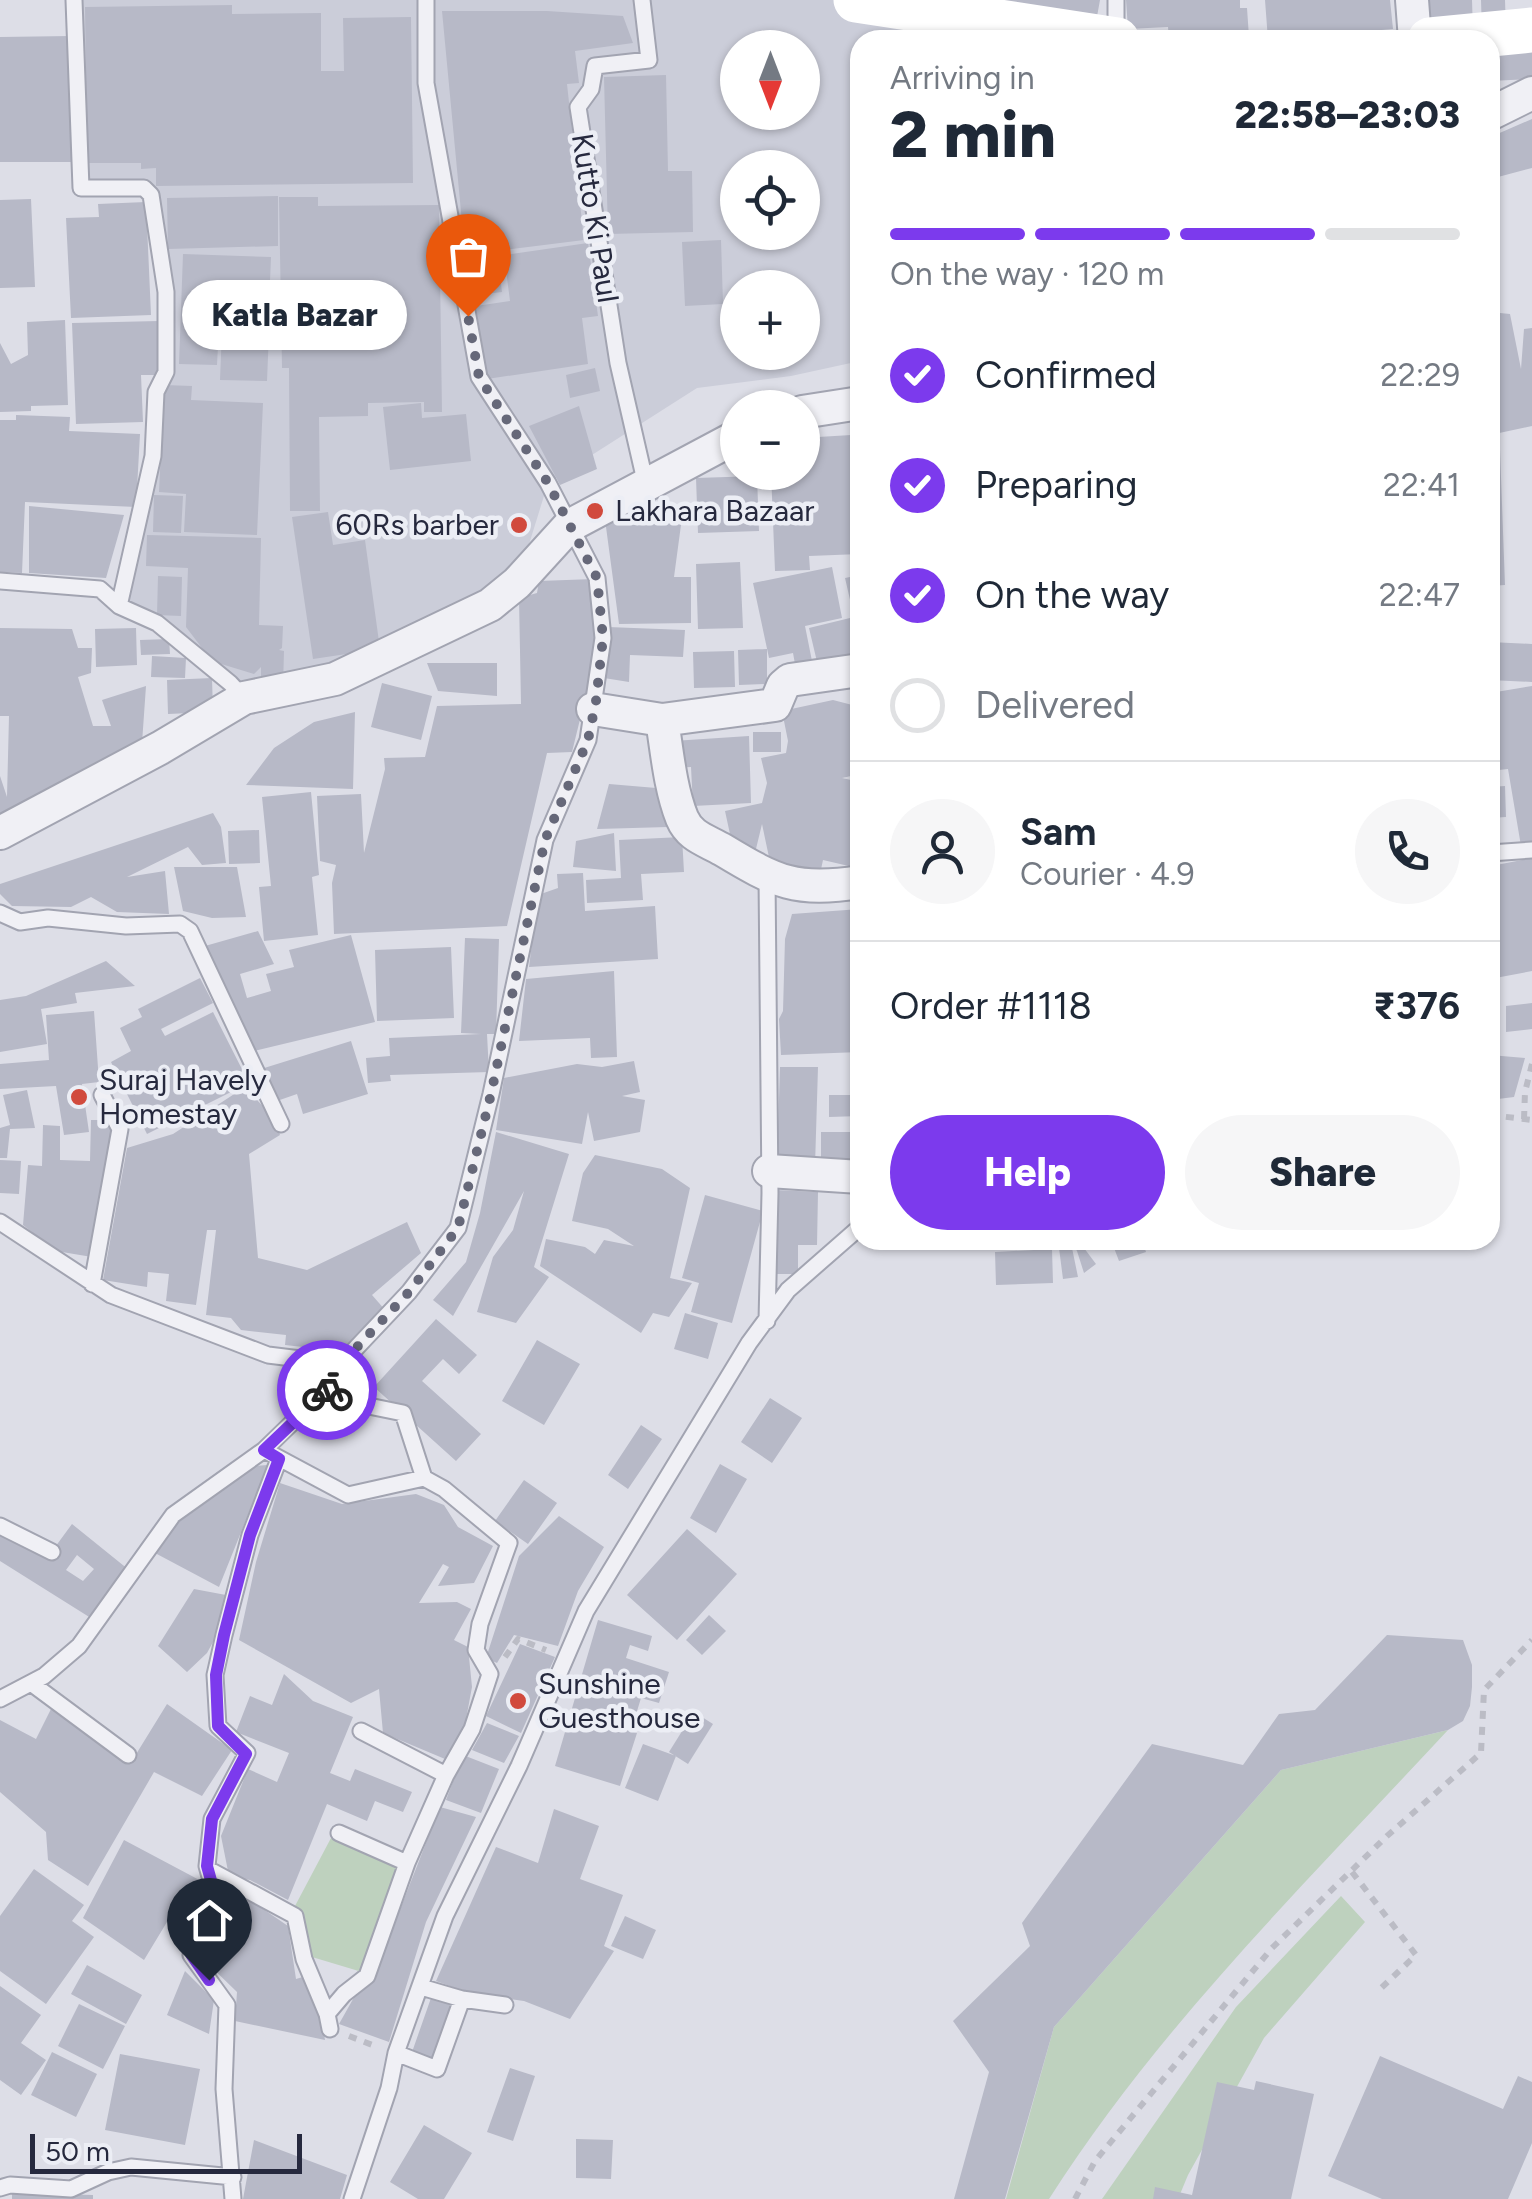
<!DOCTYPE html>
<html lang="en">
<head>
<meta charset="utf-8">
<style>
	:root { --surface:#fff; --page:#f6f6f7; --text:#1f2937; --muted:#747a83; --line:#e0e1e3; --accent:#7c3aed }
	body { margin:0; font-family:Figtree,sans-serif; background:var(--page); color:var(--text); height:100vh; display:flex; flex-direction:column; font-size:38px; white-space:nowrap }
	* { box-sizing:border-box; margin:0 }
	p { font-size:32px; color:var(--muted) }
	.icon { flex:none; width:55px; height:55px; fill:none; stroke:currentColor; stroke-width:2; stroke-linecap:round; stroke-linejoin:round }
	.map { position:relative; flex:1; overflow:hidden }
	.sheet { position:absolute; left:850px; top:30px; width:650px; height:1220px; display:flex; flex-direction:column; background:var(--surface); border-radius:30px; box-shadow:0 2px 8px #0004 }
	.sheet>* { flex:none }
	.needle { width:65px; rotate:180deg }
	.buttons { position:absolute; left:720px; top:30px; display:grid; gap:20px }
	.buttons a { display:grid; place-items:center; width:100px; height:100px; border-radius:50%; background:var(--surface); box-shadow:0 2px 8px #0004; font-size:50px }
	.scale { position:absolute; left:30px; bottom:25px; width:272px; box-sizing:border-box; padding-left:10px; border:5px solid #26293e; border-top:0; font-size:28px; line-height:35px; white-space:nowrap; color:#26293e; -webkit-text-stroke:8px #eceef5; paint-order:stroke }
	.pin { position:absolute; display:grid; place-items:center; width:85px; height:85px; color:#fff; margin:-102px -42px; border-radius:50% 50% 50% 0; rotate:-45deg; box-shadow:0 0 10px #0007 }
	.pin .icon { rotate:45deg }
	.courier { position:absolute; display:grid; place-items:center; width:100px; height:100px; margin:-50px; border:8px solid #7c3aed; border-radius:50%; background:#fff; color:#222; box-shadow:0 2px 12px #0007 }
	.bubble { position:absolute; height:70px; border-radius:35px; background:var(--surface); box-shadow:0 2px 8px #0004; font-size:32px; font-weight:800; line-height:70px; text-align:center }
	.head em { font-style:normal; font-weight:800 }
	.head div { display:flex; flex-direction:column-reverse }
	.head { display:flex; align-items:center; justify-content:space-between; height:170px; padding:0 40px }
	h1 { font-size:65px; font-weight:800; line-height:75px }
	.bar { display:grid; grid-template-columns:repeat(4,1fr); gap:15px 10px; align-content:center; height:120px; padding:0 40px }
	.bar i { height:12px; border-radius:8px; background:var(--line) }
	.bar .selected { background:var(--accent) }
	.bar p { grid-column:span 4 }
	.line { display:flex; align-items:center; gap:25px; padding:0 40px; border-top:2px solid var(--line) }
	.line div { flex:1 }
	.round { display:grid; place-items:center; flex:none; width:105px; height:105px; border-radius:52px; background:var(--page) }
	ol { padding:0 40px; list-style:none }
	li { display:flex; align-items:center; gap:30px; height:110px }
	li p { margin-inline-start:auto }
	li .icon { padding:10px; border-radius:50%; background:var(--accent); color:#fff; stroke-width:4 }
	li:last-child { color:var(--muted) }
	li i { width:55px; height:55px; border:5px solid var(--line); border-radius:50% }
	.action { display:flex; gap:20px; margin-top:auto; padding:20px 40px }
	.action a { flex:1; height:115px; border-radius:60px; background:var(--accent); color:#fff; font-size:40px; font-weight:800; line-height:115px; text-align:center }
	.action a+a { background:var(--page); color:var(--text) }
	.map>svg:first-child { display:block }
	.built { fill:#cbcdd9; fill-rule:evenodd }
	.green { fill:#bed1be }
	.building { fill:#b7b9c7; fill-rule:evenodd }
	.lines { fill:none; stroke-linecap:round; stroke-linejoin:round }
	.lane-casing { stroke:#a2a4b1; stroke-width:19 }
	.street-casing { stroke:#a2a4b1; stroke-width:36 }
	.path { stroke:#bbbcc5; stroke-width:6; stroke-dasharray:8 8; stroke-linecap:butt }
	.lane { stroke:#f0f0f5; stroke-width:15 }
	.street { stroke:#f0f0f5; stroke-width:32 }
	.secondary { stroke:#fff; stroke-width:45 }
	.done { stroke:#666879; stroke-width:10; stroke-dasharray:0 18 }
	.route { stroke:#7c3aed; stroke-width:12 }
	.poi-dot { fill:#d14a3d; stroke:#eceef5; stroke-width:4 }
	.labels { text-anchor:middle; stroke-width:9; stroke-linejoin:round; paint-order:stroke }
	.street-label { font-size:30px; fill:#26293e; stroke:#eceef5 }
	.poi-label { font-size:30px; fill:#26293e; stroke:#eceef5; text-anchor:start }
</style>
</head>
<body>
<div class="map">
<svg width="1532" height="2199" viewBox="0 0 1532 2199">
	<rect width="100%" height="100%" fill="#dddee7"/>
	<path class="built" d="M74,0H856L1116,40H860V361L791,376L697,388L548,483L517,583L438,630L244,698L230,683L119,606L166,372L151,195L81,188ZM738,48H802V112H738ZM738,168H802V232H738ZM738,288H802V352H738Z"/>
	<path class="green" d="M1448,1730C1308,1881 1160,2025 1049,2199H1006L1054,2027L1281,1770Z
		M331,1838L398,1866L362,1972L312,1957L302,1915L295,1906Z
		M1341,1896L1365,1922L1264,2038L1188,2175L1178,2199H1102L1236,2007Z"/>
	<path class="building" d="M988,0H1100L1096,22Z
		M1126,0H1240V8H1247L1249,37L1169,40L1168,27L1128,29Z
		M1265,0H1390L1393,29L1268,40Z
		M1417,0H1472L1473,32L1418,34Z
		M1481,0H1505L1506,31L1482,32Z
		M232,5V14L321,13V71H344L343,18L411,17L413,183L156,186V168L141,169V163H87L85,7Z
		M442,11H547L623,16L633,43L575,51L579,83L567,84L584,240L497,251L502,292L469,296Z
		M71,36L72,162H0V37Z
		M1532,40V79L1490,81V43Z
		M666,75L668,171H692L693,232L608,234L604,77Z
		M1532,119V168L1498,177L1495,135Z
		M278,196V246L168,249L167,198Z
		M279,197H318V206L439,205L442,412H424V402L368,403V416L319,417L320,511H290L289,368H282Z
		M31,199L35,287L0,288V200Z
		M146,202L151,315L71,318L66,218L99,217L98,204Z
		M721,240L723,304L685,306L682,242Z
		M588,243L598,316L582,318L588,364L487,379L476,306L510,301L504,255Z
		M183,254L271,257L268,329L219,327L217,365L179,364Z
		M1490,312L1510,314L1521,369L1524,329L1532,328V426L1490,435Z
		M65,320L68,405L31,406V411L0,412V343L11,364L28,355L27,322Z
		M159,321L161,375H141L143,422L76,424L72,323Z
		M222,330L269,332L267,381L220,380Z
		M595,368L600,391L570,398L566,375Z
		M164,385L192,386L191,400L263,403L257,535L184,532L186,494L159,492Z
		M421,403L422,418L466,414L471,461L390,470L383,407Z
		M579,406L597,469L560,485L529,426Z
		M860,413V554L809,556L810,570L775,571L771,472H802V438L851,435Z
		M16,415L70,417L69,431L140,434L136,507L25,502L22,573L0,572V420H16Z
		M1490,450H1500L1505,585L1490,586Z
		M757,476L759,531L698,533L696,478Z
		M154,495L183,496L181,533L153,532Z
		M29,506L124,515L106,578L29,573Z
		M683,510L674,577H691V623L619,624L604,512Z
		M328,512L333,545L365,540L380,649L313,659L292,517Z
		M147,535L261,538L259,625L283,626L282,648L279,650L284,651L283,686L261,684V667L254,674L218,663L205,652L186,627L188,568L146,566Z
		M740,562L743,628L698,629L696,564Z
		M832,567L842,618L805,626L814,671L797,675L793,653L769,658L753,583Z
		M860,575V656L818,666L809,628L854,617L845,578Z
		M158,576L182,577L181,616L157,615Z
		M594,579L597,650L572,752L547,753L507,926L334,934L332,883L336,865L320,861L317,796L361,794L364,853L385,769L384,758L425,757L437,706L521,704L519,598L537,593L539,581Z
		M608,627L685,630L683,657L630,655L629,682L604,678Z
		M0,628L72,629L78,648H92L91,673L78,677L93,726H111L102,700L146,686L142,743L0,816V776L7,797L9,716H0Z
		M136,628L137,665L96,667L95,629Z
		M169,639L170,654L141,655L140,640Z
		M1490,642L1532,644V682L1490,680Z
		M767,649V684L739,685L738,650Z
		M734,651L735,687L694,688L693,652Z
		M152,656L186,658L185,678L151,677Z
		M427,663H497V696L438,691Z
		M212,678L213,712L168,714L167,680Z
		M382,683L432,696L421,740L371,727Z
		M1532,686V844L1521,846L1508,769L1490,771V693Z
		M833,700L860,707V774L842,778L860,782V839L853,867L823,860L820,874L770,862L762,824L755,853L733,848L725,811L762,803L767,783L761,758L786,753L788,741L782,711Z
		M355,712L353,789L246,785L274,748L314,722Z
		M753,732H781V752H753Z
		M749,736L751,803L693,806L691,767L674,768L673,741Z
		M609,784L668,789V827L597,829Z
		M1505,786L1506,817L1490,818V787Z
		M311,792L319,875L312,877L318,935L264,941L259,887L271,886L262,797Z
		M213,813L221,827L226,863L202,865L188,847L127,877L165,871L169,914L117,912L91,897L71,907L12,906L0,894V884Z
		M259,830L260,863L229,864L228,831Z
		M614,833L616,871L573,867L576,841Z
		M682,837L684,872L641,874L643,900L587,903L586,880L621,878L619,840Z
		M1532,858V971L1490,979V910L1500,908L1491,866Z
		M174,867H237L246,917L212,918L183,911Z
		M583,873L585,911L655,906L658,959L529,967L538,895L558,888L557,874Z
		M860,909V1052L781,1055L779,1019L783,1011L785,939L792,914Z
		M258,931L274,964L240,974L247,998L271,991L266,974L294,967L289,950L351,935L375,1022L250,1052L205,946Z
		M465,938L499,939L496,1034H487L489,1072L390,1075L391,1081L368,1083L366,1058L390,1056L389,1038L481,1034L461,1033Z
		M451,947L454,1018L377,1021L375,950Z
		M106,961L135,986L75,993L77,1003L41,1009L47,1044L0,1052V1000L26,996Z
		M614,971L617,1057L591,1058L590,1038L519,1041L526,979Z
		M200,978L213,1003L161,1029L165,1036L213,1012L249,1083L147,1134L111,1062L131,1051L120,1028L142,1017L138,1009Z
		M1532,1003V1029L1506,1032V1006Z
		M94,1011L99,1082L82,1084L89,1132L64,1135L56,1086L0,1089V1064L49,1060L46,1015Z
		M351,1041L368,1094L303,1114L297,1094L274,1102L261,1069Z
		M1490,1055L1525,1058L1514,1097L1490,1100Z
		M634,1061L640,1092L622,1096L645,1100L640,1132L594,1141L588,1112L582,1144L496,1130L504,1078L577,1064L602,1067Z
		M780,1067H818L815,1166L777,1165Z
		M245,1087L272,1116L280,1135L249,1154L258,1258L307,1270L407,1222L421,1253L372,1295L386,1311L339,1351L285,1345L286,1335L241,1330L231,1318L206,1315L216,1230H207L196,1305L166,1301L169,1274L148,1272L147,1287L103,1280L127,1148L173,1134Z
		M27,1090L35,1128L10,1129L7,1158H0V1128L10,1125L3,1095Z
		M829,1095H860V1116L829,1117Z
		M91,1120H111V1163L92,1257L56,1251L23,1225L28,1165L42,1166L43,1125L60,1126V1160L90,1161Z
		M496,1132L569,1154L534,1267L549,1277L516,1323L477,1312L493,1257L513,1230L524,1191L453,1316L433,1300L466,1262L480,1213Z
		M821,1132H860V1168L821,1167Z
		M595,1155L662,1169L690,1188L670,1278L692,1283L669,1317L653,1313L641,1333L540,1266L546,1239L585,1247L595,1254L604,1240L634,1246L608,1229L572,1221L583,1173Z
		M0,1160L21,1161L19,1194L0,1193Z
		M775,1190L818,1192L817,1245H798V1274H774Z
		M705,1195L763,1211L732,1323L691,1312L699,1283L682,1278Z
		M991,1240H1039V1242L993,1250Z
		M1069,1240H1078L1096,1264L1084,1273L1077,1251Z
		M1111,1240H1142L1146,1252L1119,1261Z
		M1059,1248H1072L1078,1277L1063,1279Z
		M1052,1249L1053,1283L996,1285L995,1252Z
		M685,1313L718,1323L708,1359L674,1349Z
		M436,1319L477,1355L459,1374L443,1359L422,1381L481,1434L456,1461L374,1387Z
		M537,1340L580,1364L544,1425L502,1401Z
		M770,1398L802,1418L772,1463L741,1442Z
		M641,1425L662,1439L628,1489L608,1475Z
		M720,1464L747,1479L716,1533L690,1518Z
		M268,1465L219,1587L155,1553L176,1524L254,1466Z
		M524,1480L557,1503L528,1544L495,1521Z
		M280,1483L342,1504L416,1494L444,1505L458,1527L493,1546L474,1583L438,1586L449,1567L443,1564L419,1603L457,1602L471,1609L454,1640L468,1647L472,1687L464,1730L445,1759L383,1733L379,1689L351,1703L239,1640L256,1562Z
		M559,1516L604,1547L578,1591L558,1646L514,1635L497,1663L486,1658L519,1556Z
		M72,1524L129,1570L94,1620L0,1561V1534L47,1558ZM77,1555L94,1569L83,1581L66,1570Z
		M687,1529L737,1574L677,1640L627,1595Z
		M194,1589L226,1595L218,1633L207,1653L187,1672L158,1646Z
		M709,1615L726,1631L702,1655L686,1640Z
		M598,1620L652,1636L648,1651L630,1645L626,1658L669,1672L659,1703L641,1698L631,1731L637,1733L620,1786L555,1766Z
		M1387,1635L1463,1640L1472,1665V1687L1470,1706L1463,1721L1448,1730L1281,1770L1054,2027L1005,2199H954L989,2072L953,2021L1030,1946L1022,1923L1152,1744L1243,1765L1279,1714L1315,1710Z
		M520,1644L555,1657L521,1733L486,1716Z
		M284,1674L313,1701L353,1717L330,1773L350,1781L355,1769L412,1792L403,1812L375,1801L367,1821L327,1804L288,1900L250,1880L229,1876L221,1836L248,1769L277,1782L289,1753L236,1732L250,1696L272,1705Z
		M167,1704L232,1750L202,1796L154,1772L88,1886L48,1860L46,1832L0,1792V1720L36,1739L51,1709L130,1764Z
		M694,1712L713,1724L688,1764L669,1752Z
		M487,1723L519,1736L504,1763L472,1750Z
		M643,1744L676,1756L658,1801L625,1788Z
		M463,1755L499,1769L481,1813L446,1800Z
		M440,1807L476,1817L426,1922L389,2042L339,2024L357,1992L371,1984Z
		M554,1809L599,1826L580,1879L623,1895L604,1946L614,1951L570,2019L524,2001L490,1996L483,1998L436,1981L496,1847L538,1863Z
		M124,1840L205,1883L192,1923L173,1912L144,1960L83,1918Z
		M34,1869L84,1905L72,1921L94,1937L46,2004L0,1971V1916Z
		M223,1890L244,1896L288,1926L296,1979L306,1976L320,2008L325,2040L235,2021L237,1992L203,1959Z
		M625,1916L656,1930L643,1959L611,1946Z
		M87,1965L142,1995L126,2024L71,1994Z
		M185,1971L214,2000L209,2034L167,2015Z
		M0,1986L41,2015L21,2043L46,2060L21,2095L0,2080Z
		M431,1998L451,2005L431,2062L411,2055Z
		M79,2004L125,2026L103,2069L58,2046Z
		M52,2052L97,2074L76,2117L31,2095Z
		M120,2054L200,2069L185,2145L105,2130Z
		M1380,2056L1503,2109L1518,2076L1532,2082V2143L1508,2199H1382L1328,2176Z
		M510,2068L535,2076L513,2141L487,2132Z
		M1256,2081L1314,2094L1291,2199H1153L1155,2187L1192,2195L1217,2082L1254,2090Z
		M424,2125L472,2153L444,2199H418L390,2182Z
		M576,2139L613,2140L611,2179L576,2178Z
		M254,2140L347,2175L340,2199H243Z
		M12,2193L93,2195V2199H12Z"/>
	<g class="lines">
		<defs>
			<path id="lane" d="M74,0L81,188H144L151,195L166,292V372L156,392L153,456L119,606
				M642,0L649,60L595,66L591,89L578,107L618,363L646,485
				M1116,0V36
				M0,581L100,589L119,606L157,623L230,683L244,698
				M1490,853L1532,850
				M767,877L770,1193L767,1321
				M0,913L20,922L48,918L126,926L180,924L190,931L281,1124
				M0,1222L111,1295L268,1355L341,1364
				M92,1284L120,1129L102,1095
				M354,1403L403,1413L424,1478
				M264,1450L348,1495L424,1478L444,1489L509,1543L480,1624L476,1650L490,1674L472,1729L446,1775L407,1863L367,1976L344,1994L327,2014
				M0,1526L52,1552
				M31,1683L128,1755
				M0,1699L44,1676L79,1646L173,1515L264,1450L330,1386L341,1364L409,1292L458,1228L491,1094L545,840L588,740L603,638L597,578L548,483L479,377L426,83V0
				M361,1731L446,1775
				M339,1833L407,1863
				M208,1869L295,1916L304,1959L327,2014L330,2029
				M462,1999L505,2005
				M396,2053L437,2069L462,1999L421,1987
				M0,2188L10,2185L71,2189L108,2172L131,2167L233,2177
				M233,2199L224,2089L227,2005L191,1955L214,1891L207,1866L212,1819L247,1753L218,1726L215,1675L224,1635L250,1535L279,1459
				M352,2199L389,2088L396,2053L445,1916L519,1766L586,1611L749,1343L788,1290L860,1227"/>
			<path id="street" d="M1412,0L1415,40
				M1490,114L1532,93
				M802,412L860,403
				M593,709L662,720L775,705L783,686L790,680L860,670
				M662,720C667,751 670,788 682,818C690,837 706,840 723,850C776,882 796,892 860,882
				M0,833L160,748L244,698L335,679L490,605L517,583L569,526L738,436
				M769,1171L860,1177"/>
		</defs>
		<use href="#lane" class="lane-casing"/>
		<use href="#street" class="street-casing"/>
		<path class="path" d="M1490,1115L1532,1120
			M1524,1119L1525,1092L1532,1064
			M505,1657L518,1639L546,1650
			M1352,1872L1416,1955L1378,1991
			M349,2036L375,2046
			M1075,2199L1095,2161L1272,1948L1387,1836L1481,1753L1484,1690L1532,1640"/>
		<use href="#lane" class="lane"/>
		<use href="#street" class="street"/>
		<path class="secondary" d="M856,0L1117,40
			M1430,40L1532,30"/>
	</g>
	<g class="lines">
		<path class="done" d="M327,1390L341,1364L409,1292L458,1228L491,1094L545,840L588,740L596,701L603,638L597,578L548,483L479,377L468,316"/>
		<path class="route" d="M209,1980L191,1954L214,1891L207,1866L212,1819L246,1754L218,1726L216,1675L224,1635L250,1535L279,1459L264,1450L327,1390"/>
	</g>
	<g class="poi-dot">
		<circle cx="595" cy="511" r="10"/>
		<circle cx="519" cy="525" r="10"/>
		<circle cx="79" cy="1097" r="10"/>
		<circle cx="518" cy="1701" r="10"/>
	</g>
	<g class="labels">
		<g class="street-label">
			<text transform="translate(595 218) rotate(81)" y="10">Kutto Ki Paul</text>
		</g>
		<g class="poi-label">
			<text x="615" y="521">Lakhara Bazaar</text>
			<text x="499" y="535" text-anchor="end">60Rs barber</text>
			<text x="99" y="1090">Suraj Havely<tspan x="99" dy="34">Homestay</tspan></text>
			<text x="538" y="1694">Sunshine<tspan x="538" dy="34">Guesthouse</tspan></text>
		</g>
	</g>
</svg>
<div class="buttons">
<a><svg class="needle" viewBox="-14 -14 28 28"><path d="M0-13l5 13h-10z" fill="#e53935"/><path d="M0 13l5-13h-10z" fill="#747a83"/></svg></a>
<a><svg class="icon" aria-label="locate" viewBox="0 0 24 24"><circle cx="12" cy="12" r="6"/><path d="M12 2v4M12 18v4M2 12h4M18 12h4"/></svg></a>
<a>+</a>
<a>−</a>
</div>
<div class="scale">50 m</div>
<div class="pin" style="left:468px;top:316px;background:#ea580c"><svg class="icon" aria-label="bag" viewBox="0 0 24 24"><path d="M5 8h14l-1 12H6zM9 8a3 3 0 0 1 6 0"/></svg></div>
<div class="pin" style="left:209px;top:1980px;background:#1f2937"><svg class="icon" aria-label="home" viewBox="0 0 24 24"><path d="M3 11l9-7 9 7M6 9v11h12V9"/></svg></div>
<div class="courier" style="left:327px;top:1390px"><svg class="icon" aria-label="bike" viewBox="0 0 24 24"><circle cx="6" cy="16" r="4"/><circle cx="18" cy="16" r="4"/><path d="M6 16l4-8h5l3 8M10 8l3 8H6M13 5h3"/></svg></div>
<div class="bubble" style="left:182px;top:280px;width:225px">Katla Bazar</div>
<section class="sheet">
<div class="head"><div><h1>2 min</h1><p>Arriving in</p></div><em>22:58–23:03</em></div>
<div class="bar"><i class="selected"></i><i class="selected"></i><i class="selected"></i><i></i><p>On the way · 120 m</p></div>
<ol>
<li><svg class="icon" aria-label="check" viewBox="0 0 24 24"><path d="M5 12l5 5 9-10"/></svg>Confirmed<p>22:29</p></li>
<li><svg class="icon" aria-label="check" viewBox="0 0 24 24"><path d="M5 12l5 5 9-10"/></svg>Preparing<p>22:41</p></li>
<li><svg class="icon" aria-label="check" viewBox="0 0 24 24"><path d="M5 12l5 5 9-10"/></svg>On the way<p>22:47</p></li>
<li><i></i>Delivered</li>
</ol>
<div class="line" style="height:180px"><a class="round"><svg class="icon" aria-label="person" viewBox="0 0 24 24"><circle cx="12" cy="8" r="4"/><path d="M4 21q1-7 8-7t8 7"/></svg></a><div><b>Sam</b><p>Courier · 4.9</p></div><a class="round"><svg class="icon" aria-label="phone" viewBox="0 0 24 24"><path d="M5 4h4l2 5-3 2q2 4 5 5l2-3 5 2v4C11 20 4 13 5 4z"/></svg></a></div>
<div class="line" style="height:130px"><div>Order #1118</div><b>₹376</b></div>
<div class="action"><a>Help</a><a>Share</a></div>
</section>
</div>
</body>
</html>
